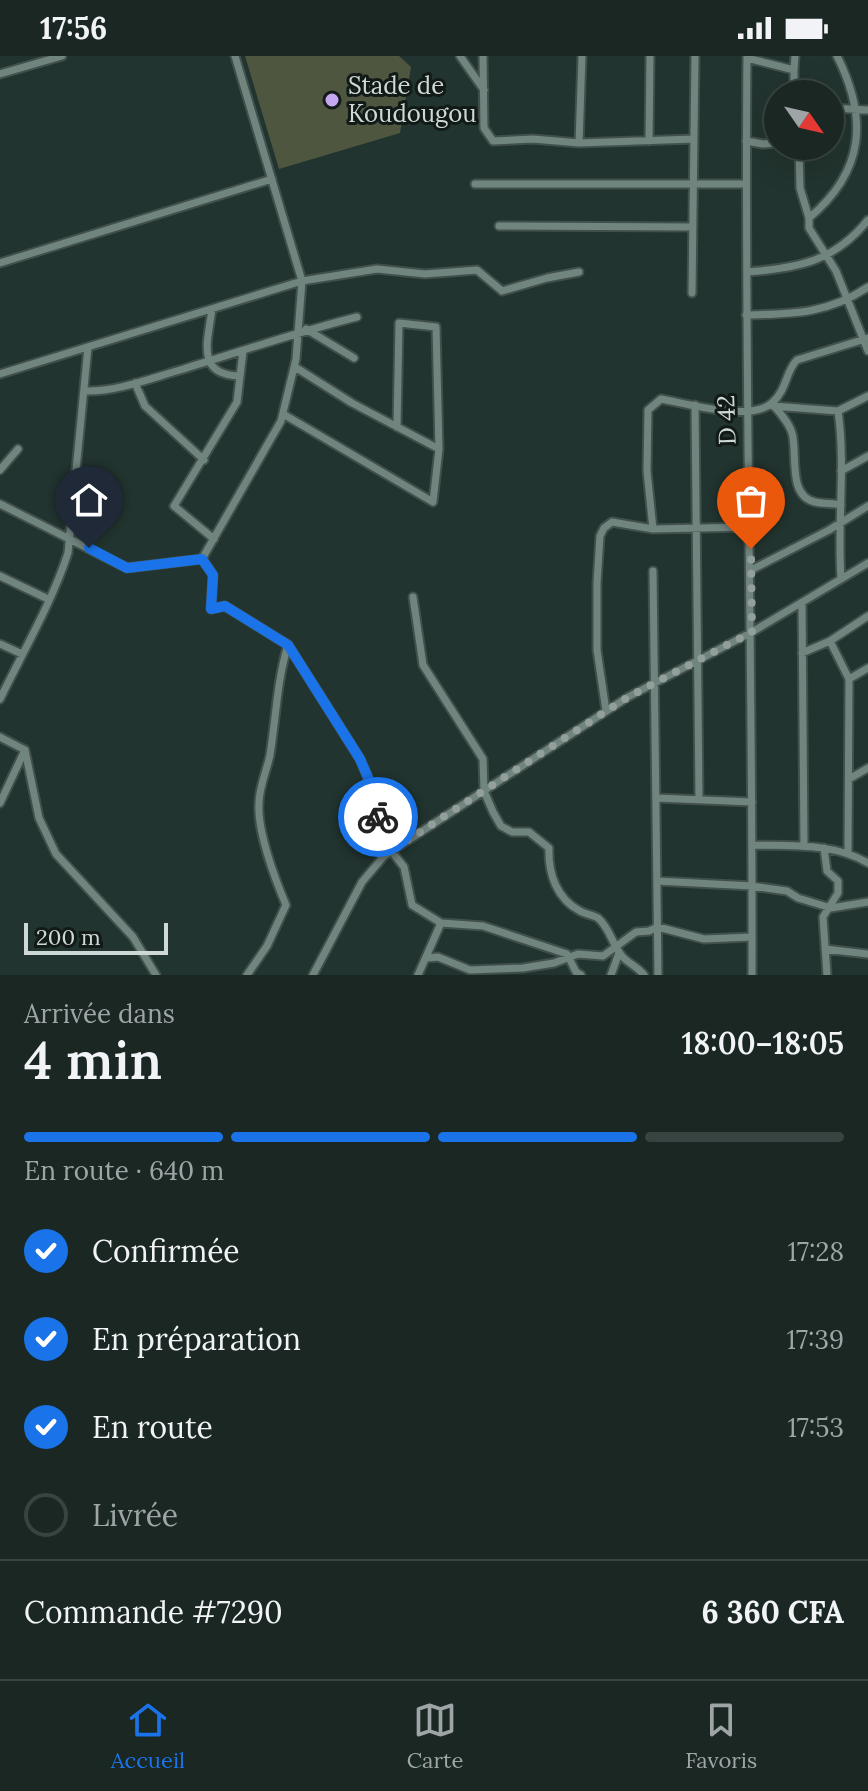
<!DOCTYPE html>
<html lang="fr">
<head>
<meta charset="utf-8">
<style>
	:root { --surface:#1a2723; --page:#273330; --text:#f1f3f6; --muted:#9fa5a6; --line:#384441; --accent:#1a73e8 }
	body { margin:0; font-family:Lora,serif; background:var(--page); color:var(--text); height:100vh; display:flex; flex-direction:column; font-size:30px; white-space:nowrap }
	* { box-sizing:border-box; margin:0 }
	p { font-size:26px; color:var(--muted) }
	.icon { flex:none; width:44px; height:44px; fill:none; stroke:currentColor; stroke-width:2; stroke-linecap:round; stroke-linejoin:round }
	.map { position:relative; height:919px; overflow:hidden }
	.details { display:flex; flex-direction:column; background:var(--surface); flex:1 }
	.details>* { flex:none }
	.needle { width:52px; rotate:124deg }
	.buttons { position:absolute; left:764px; top:24px; display:grid; gap:16px }
	.buttons a { display:grid; place-items:center; width:80px; height:80px; border-radius:50%; background:var(--surface); box-shadow:0 8px 32px #0002,0 0 0 2px var(--line); font-size:40px }
	.scale { position:absolute; left:24px; bottom:20px; width:144px; box-sizing:border-box; padding-left:8px; border:4px solid #ced9d5; border-top:0; font-size:22px; line-height:28px; white-space:nowrap; color:#ced9d5; -webkit-text-stroke:6px #121a17; paint-order:stroke }
	.pin { position:absolute; display:grid; place-items:center; width:68px; height:68px; color:#fff; margin:-82px -34px; border-radius:50% 50% 50% 0; rotate:-45deg; box-shadow:0 0 8px #0007 }
	.pin .icon { rotate:45deg }
	.courier { position:absolute; display:grid; place-items:center; width:80px; height:80px; margin:-40px; border:6px solid #1a73e8; border-radius:50%; background:#fff; color:#222; box-shadow:0 2px 10px #0007 }
	.headline em { font-style:normal; font-weight:600 }
	.headline div { display:flex; flex-direction:column-reverse }
	.headline { display:flex; align-items:center; justify-content:space-between; height:136px; padding:0 24px }
	h1 { font-size:52px; font-weight:600; line-height:60px }
	.bar { display:grid; grid-template-columns:repeat(4,1fr); gap:12px 8px; align-content:center; height:96px; padding:0 24px }
	.bar i { height:10px; border-radius:6px; background:var(--line) }
	.bar .active { background:var(--accent) }
	.bar p { grid-column:span 4 }
	.line { display:flex; align-items:center; gap:20px; padding:0 24px; border-top:2px solid var(--line) }
	.line div { flex:1 }
	ol { padding:0 24px; list-style:none }
	li { display:flex; align-items:center; gap:24px; height:88px }
	li p { margin-inline-start:auto }
	li .icon { padding:8px; border-radius:50%; background:var(--accent); color:#fff; stroke-width:4 }
	li:last-child { color:var(--muted) }
	li i { width:44px; height:44px; border:4px solid var(--line); border-radius:50% }
	.status { display:flex; justify-content:space-between; align-items:center; height:56px; padding:0 40px; background:var(--surface); direction:ltr }
	.status svg { height:22px; fill:currentColor }
	.tab-bar { display:flex; justify-content:space-around; align-items:center; height:112px; border-top:2px solid var(--line); background:var(--surface); font-size:22px; color:var(--muted) }
	.tab-bar a { display:grid; justify-items:center; gap:4px }
	.tab-bar .active { color:var(--accent) }
	.map>svg:first-child { display:block }
	.green { fill:#4e5640 }
	.lines { fill:none; stroke-linecap:round; stroke-linejoin:round }
	.minor-casing { stroke:#41504c; stroke-width:11 }
	.minor { stroke:#71857f; stroke-width:7 }
	.done { stroke:#929f9b; stroke-width:8; stroke-dasharray:0 14.4 }
	.route { stroke:#1a73e8; stroke-width:10 }
	.poi-dot { fill:#c5a6f1; stroke:#121a17; stroke-width:3 }
	.labels { text-anchor:middle; stroke-width:6; stroke-linejoin:round; paint-order:stroke }
	.poi-label { font-size:24px; fill:#ced9d5; stroke:#121a17; text-anchor:start }
	.street-label { font-size:24px; fill:#ced9d5; stroke:#121a17 }
</style>
</head>
<body>
<div class="status"><b>17:56</b><svg viewBox="0 0 49 12"><path d="M0 12V9h3v3zM5 12V6h3v6zM10 12V3h3v9zM15 12V0h3v12zM26 1h20v11H26zM47 4h2v5h-2z"/></svg></div>
<div class="map">
<svg width="868" height="919" viewBox="0 0 868 919">
	<rect width="100%" height="100%" fill="#22342f"/>
	<path class="green" d="M245,0H399L411,11L400,77L279,113Z"/>
	<g class="lines">
		<defs>
			<path id="minor" d="M460,0L484,34
				M483,0L484,72L493,85L533,83L579,87L694,83
				M747,0C744,306 753,613 752,919
				M747,2L794,14L795,0
				M0,18L62,0
				M794,38V14
				M830,52L868,54
				M649,85L650,0
				M746,85L763,88L778,87
				M579,87L582,0
				M799,90L800,132L809,162V172L836,215L868,295
				M475,128H746
				M809,162C865,115 868,62 837,0
				M499,170L693,171
				M0,207L272,123
				M747,216C798,212 834,206 868,164
				M692,237L695,0
				M212,253C208,285 195,319 240,320
				M746,259C792,258 828,258 868,231
				M306,273L354,302
				M295,311L352,347L439,393
				M0,318L302,225L377,213L425,218L477,214L502,235L547,222L579,216
				M135,327L145,350L204,404
				M84,335C116,336 149,323 180,314C239,296 297,276 357,261
				M695,349L699,743
				M773,350L838,355
				M774,350C781,358 789,367 792,377C798,397 787,440 815,446C823,448 833,447 841,449
				M283,358L433,446L439,393L436,271L399,267L397,371
				M0,414L18,393
				M841,415L868,400
				M0,448L127,512L202,503L281,365L296,303L302,225L235,0
				M653,473L647,415L648,354L661,343C688,348 750,366 772,347C787,334 786,314 797,304L868,282
				M214,483L174,450L237,346L243,295
				M202,503L213,519L211,553L225,550L288,589L360,703L372,731L381,782L404,811L412,849L441,867L483,870L567,898L576,916L581,919
				M751,514L829,474L868,450
				M653,515L658,919
				M0,520L48,543
				M841,522C837,466 846,410 838,355L868,340
				M413,541L423,609L483,703L484,735L493,756L501,770L512,776H529L549,792C548,818 557,843 580,855C585,858 593,859 598,862C609,871 613,889 621,899C627,907 637,910 644,919
				M802,547L804,790
				M0,588L22,598
				M802,597L830,585
				M849,623L868,612
				M0,643C23,596 52,546 68,497L88,291
				M606,655L597,594V527L600,480L604,472L612,466L653,473L750,471
				M0,681L25,694
				M25,694L39,762L56,798L133,881L156,919
				M849,723L868,712
				M656,742L752,746
				M0,747L24,696
				M752,789C792,790 834,787 868,807
				M824,792L827,815L838,825V837L823,861L827,919
				M848,795L849,623L830,585L868,560
				M657,825L752,830L787,835L798,842L831,852L868,846
				M825,893L868,898
				M427,902L438,901L470,914L523,912L554,907L578,898L603,900L636,876L649,875L658,871L704,883L752,881
				M247,919L267,890L286,849C275,823 257,775 259,747C259,731 267,714 270,699C276,662 277,624 288,589
				M313,919L362,826L384,800L628,641L752,576L868,507
				M418,919L441,867
				M611,919L619,897"/>
		</defs>
		<use href="#minor" class="minor-casing"/>
		<use href="#minor" class="minor"/>
	</g>
	<g class="lines">
		<path class="done" d="M378,761L381,782L391,795L628,641L752,576L751,493"/>
		<path class="route" d="M89,492L127,512L202,503L213,519L211,553L225,550L288,589L360,703L372,731L378,761"/>
	</g>
	<circle class="poi-dot" cx="332" cy="44" r="8"/>
	<g class="labels">
		<g class="poi-label">
			<text x="348" y="38">Stade de<tspan x="348" dy="28">Koudougou</tspan></text>
		</g>
		<g class="street-label">
			<text transform="translate(727 364) rotate(-92)" y="8">D 42</text>
		</g>
	</g>
</svg>
<div class="buttons">
<a><svg class="needle" viewBox="-14 -14 28 28"><path d="M0-13l5 13h-10z" fill="#e53935"/><path d="M0 13l5-13h-10z" fill="#9fa5a6"/></svg></a>
</div>
<div class="scale">200 m</div>
<div class="pin" style="left:751px;top:493px;background:#ea580c"><svg class="icon" aria-label="bag" viewBox="0 0 24 24"><path d="M5 8h14l-1 12H6zM9 8a3 3 0 0 1 6 0"/></svg></div>
<div class="pin" style="left:89px;top:492px;background:#1f2937"><svg class="icon" aria-label="home" viewBox="0 0 24 24"><path d="M3 11l9-7 9 7M6 9v11h12V9"/></svg></div>
<div class="courier" style="left:378px;top:761px"><svg class="icon" aria-label="bike" viewBox="0 0 24 24"><circle cx="6" cy="16" r="4"/><circle cx="18" cy="16" r="4"/><path d="M6 16l4-8h5l3 8M10 8l3 8H6M13 5h3"/></svg></div>
</div>
<section class="details">
<div class="headline"><div><h1>4 min</h1><p>Arrivée dans</p></div><em>18:00–18:05</em></div>
<div class="bar"><i class="active"></i><i class="active"></i><i class="active"></i><i></i><p>En route · 640 m</p></div>
<ol>
<li><svg class="icon" aria-label="check" viewBox="0 0 24 24"><path d="M5 12l5 5 9-10"/></svg>Confirmée<p>17:28</p></li>
<li><svg class="icon" aria-label="check" viewBox="0 0 24 24"><path d="M5 12l5 5 9-10"/></svg>En préparation<p>17:39</p></li>
<li><svg class="icon" aria-label="check" viewBox="0 0 24 24"><path d="M5 12l5 5 9-10"/></svg>En route<p>17:53</p></li>
<li><i></i>Livrée</li>
</ol>
<div class="line" style="height:104px"><div>Commande #7290</div><b>6 360 CFA</b></div>
</section>
<nav class="tab-bar">
<a class="active"><svg class="icon" aria-label="home" viewBox="0 0 24 24"><path d="M3 11l9-7 9 7M6 9v11h12V9"/></svg>Accueil</a>
<a><svg class="icon" aria-label="map" viewBox="0 0 24 24"><path d="M3 6l6-2 6 2 6-2v14l-6 2-6-2-6 2zM9 4v14M15 6v14"/></svg>Carte</a>
<a><svg class="icon" aria-label="saved" viewBox="0 0 24 24"><path d="M7 4h10v16l-5-4-5 4z"/></svg>Favoris</a>
</nav>
</body>
</html>
